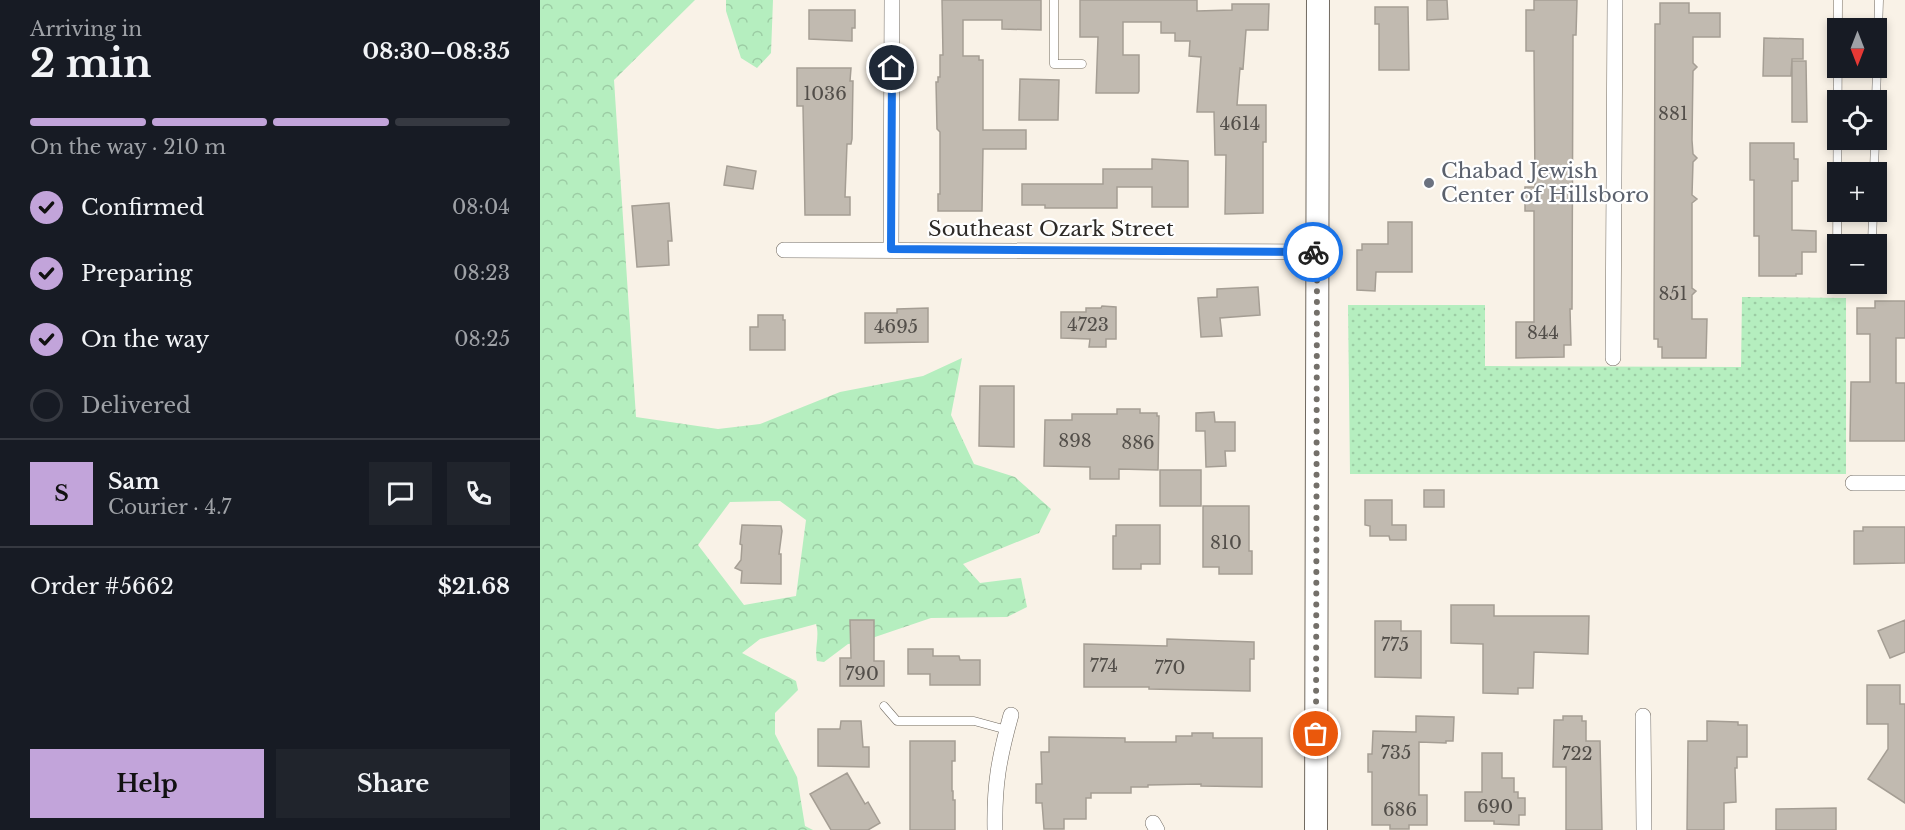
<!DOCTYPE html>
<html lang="en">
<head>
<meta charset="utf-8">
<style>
	:root { --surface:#171b24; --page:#20242c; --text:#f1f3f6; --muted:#9ea1a6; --line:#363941; --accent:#c2a4da }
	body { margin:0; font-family:"Libre Baskerville",serif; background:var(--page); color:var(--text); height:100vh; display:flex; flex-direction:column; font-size:22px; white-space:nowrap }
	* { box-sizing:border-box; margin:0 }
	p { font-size:20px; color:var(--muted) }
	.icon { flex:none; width:33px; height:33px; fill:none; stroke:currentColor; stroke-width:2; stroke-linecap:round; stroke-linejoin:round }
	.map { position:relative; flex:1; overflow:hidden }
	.panel { display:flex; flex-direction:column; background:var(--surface); width:540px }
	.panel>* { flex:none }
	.needle { width:39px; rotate:180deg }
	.tools { position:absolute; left:1287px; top:18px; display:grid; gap:12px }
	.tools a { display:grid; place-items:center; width:60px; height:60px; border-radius:0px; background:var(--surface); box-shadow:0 3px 9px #0003; font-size:30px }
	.pin { position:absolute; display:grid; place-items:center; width:51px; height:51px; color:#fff; margin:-26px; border:3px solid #fff; border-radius:50%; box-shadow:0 2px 6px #0007 }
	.courier { position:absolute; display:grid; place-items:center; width:60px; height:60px; margin:-30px; border:4px solid #1a73e8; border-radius:50%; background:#fff; color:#222; box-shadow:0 2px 8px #0007 }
	.headline em { font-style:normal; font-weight:700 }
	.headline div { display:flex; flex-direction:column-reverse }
	.headline { display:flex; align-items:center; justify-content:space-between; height:102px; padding:0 30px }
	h1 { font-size:39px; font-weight:700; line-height:45px }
	.bar { display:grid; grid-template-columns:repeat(4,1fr); gap:9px 6px; align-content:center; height:72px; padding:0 30px }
	.bar i { height:8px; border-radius:4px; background:var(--line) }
	.bar .current { background:var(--accent) }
	.bar p { grid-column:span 4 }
	.line { display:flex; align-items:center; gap:15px; padding:0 30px; border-top:2px solid var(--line) }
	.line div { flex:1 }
	.round { display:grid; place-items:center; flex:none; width:63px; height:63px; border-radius:0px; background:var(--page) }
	ol { padding:0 30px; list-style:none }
	li { display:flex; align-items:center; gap:18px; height:66px }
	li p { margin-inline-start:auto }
	li .icon { padding:6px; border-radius:50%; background:var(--accent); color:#111; stroke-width:4 }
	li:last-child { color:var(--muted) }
	li i { width:33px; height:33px; border:3px solid var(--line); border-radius:50% }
	.action { display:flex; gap:12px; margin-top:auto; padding:12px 30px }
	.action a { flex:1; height:69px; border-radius:0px; background:var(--accent); color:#111; font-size:24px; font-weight:700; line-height:69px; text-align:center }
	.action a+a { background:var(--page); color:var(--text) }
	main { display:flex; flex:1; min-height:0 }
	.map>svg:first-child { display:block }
	.grass { fill:url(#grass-dots) }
	.forest { fill:url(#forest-crowns); fill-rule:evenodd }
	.building { fill:#c1bab0; stroke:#a59e94; stroke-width:1.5 }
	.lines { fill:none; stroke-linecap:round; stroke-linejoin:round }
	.lane-casing { stroke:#716a61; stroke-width:9 }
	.street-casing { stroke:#716a61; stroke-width:16 }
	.secondary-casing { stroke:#716a61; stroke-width:24 }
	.lane { stroke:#fff; stroke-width:8 }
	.street { stroke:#fff; stroke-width:15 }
	.secondary { stroke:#fff; stroke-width:22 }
	.done { stroke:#74706a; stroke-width:6; stroke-dasharray:0 10.8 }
	.route { stroke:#1a73e8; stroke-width:8 }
	.worship-dot { fill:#6b7280; stroke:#fff; stroke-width:2 }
	.labels { text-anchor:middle; stroke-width:4.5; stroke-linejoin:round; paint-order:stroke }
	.number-label { font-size:18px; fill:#524e49 }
	.worship-label { font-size:21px; fill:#5b616d; stroke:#fff; text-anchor:start }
	.street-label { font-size:21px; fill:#2d2a27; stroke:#fff }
</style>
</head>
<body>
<main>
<section class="panel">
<div class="headline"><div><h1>2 min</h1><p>Arriving in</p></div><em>08:30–08:35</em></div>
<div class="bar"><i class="current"></i><i class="current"></i><i class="current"></i><i></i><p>On the way · 210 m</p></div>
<ol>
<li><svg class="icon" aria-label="check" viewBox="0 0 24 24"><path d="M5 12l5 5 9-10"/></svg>Confirmed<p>08:04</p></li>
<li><svg class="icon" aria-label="check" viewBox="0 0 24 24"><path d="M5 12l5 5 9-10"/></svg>Preparing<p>08:23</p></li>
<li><svg class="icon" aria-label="check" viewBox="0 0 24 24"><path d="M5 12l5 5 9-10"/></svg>On the way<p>08:25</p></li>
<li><i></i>Delivered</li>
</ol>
<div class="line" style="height:108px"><b class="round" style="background:var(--accent);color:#111">S</b><div><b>Sam</b><p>Courier · 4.7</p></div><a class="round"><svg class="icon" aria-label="chat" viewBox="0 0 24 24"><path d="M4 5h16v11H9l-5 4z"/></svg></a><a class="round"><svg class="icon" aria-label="phone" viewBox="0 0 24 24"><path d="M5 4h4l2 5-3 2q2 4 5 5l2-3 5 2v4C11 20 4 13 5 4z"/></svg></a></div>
<div class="line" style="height:78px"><div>Order #5662</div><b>$21.68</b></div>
<div class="action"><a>Help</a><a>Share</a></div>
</section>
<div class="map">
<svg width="1365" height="830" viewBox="0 0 1365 830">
	<defs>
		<pattern id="grass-dots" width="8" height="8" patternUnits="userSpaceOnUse" patternTransform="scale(1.5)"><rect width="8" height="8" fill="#b5eebf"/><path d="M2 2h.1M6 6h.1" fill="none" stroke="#9ccca4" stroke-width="1.8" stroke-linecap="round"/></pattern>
		<pattern id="forest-crowns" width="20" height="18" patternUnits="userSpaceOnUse" patternTransform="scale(1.5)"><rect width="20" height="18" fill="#b5eebf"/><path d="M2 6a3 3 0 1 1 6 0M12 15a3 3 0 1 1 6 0" fill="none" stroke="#9ccca4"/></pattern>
	</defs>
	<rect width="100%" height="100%" fill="#f9f2e7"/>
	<path class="grass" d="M1202,297L1306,298V474H810L808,305H945V366L1201,367Z"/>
	<path class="forest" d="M0,0H155L74,80L96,417L178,429L220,424L300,392L383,376L422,358L411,415L434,464L475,477L511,509L499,533L423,564L440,583L481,578L487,607L467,617L391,618L335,637L328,642L308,644L284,662L277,661C274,648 280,637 276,624L220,639L202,653L256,681L258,690L235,713V734L257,777L265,826L273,830H0ZM240,501L266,520L256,596L204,605L158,545L190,502Z
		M186,0H233L231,53L217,68L201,58L186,11Z"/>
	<path class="building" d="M402,0H501V30L462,29V20H423V56H439V60H443V130H486V149H443L442,211H398V194H400V132L397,129L396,82H398V77H400V55H403Z
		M540,0H657V11L692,10V4H729L728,30H706L703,69L700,68L697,105H726V142H723V213L685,214L686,155H675L674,112H657L661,57L649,56L650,41H635V33H621V22H583V55H599V91L598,93H556L558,37H540Z
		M887,0H907L908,19L887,20Z
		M994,0H1037L1036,35H1033L1032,309H1030L1031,345H1024V357L976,358V322H994V211H985V187H995L994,51H986V10H994Z
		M1120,3H1149V13H1180V37H1153V63L1157,67L1153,71L1152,140L1153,154L1157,158L1153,162L1152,195L1157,199L1152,203V288L1156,291L1152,295V319H1167L1166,358H1122V347H1118V339H1114L1115,24H1120Z
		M835,7H868L869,70H839V24H835Z
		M269,10H315V28H312V41L269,39Z
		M1224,38L1263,39V59H1252L1251,76H1223Z
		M1252,61H1266L1267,122H1252Z
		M257,68H311L310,81H313L312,139L311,144H307L305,197H310V215H265L263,106H257Z
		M480,79L519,80L518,120H479Z
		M1210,143H1254V159H1258V181H1252V230L1276,231V252H1262V274H1256V276H1219V236H1214V180H1210Z
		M612,159L648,161V207H612V187H577V208H505V205H482V184H563V169H612Z
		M187,166L216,171L213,189L184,185Z
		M129,203L132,241H128L129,265L97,267L92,206Z
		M848,222H872V272H836L835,291L817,290V250H822V244H848Z
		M718,287L720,315L680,318L682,336L661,337L658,298L677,297V289Z
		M1335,301H1365V338H1356V383H1365V441H1310L1311,382H1330V334H1317V308H1335Z
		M562,306L576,307V339H566V347H549L550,339L521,338V312H546V308H561Z
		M388,308V342L325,343V313H357V309Z
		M218,315H243V320H245V350H210V327H218Z
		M440,386H474V447L439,446Z
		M577,409H600V413H617V416H619L618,470L579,469V479H550V467L504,466L505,420H532V414H577Z
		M674,412L675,422H695V451H685L686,466L666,467L665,431H656V413Z
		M620,470H661V506H620Z
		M884,490H904V507H884Z
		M825,500H852V525H866V540H850L849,536H830V526L825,525Z
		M663,506H709V551H712V574H679V567H663Z
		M202,525L241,526L242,531L239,554H241V584L201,583L202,571L195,568L201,560L202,545L200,544Z
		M576,525H620V564H601V569H573V536H576Z
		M1323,527H1365V563L1314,564V531H1323Z
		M911,605H954V616H1049L1048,654L994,652L993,688H978V694L943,693V644L911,643Z
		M310,620H334V661H344V686H300V658H311Z
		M1365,620V652L1350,658L1338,631Z
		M835,621H861V631H881V678L835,677Z
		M627,639L714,642V659H710V691L609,689V687H544V644L627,646Z
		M368,649H393V656H419L420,660H440V685H390V674H368Z
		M1327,685H1360V704H1365V803L1328,779L1348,749V724H1327Z
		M876,716L914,717L913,741H906V743L879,742V795H887V825H869V829H850V825H832V772H828V754H832L833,731L876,732Z
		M1023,716H1042V721H1046V741H1060L1062,830H1026V767H1013L1014,720H1023Z
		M301,721H321L323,747H329V767L278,766V729H300Z
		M1167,721L1198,722V725H1207V757H1197V768H1195L1196,802L1184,803V830H1147L1148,741H1167Z
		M652,733H673V738H722V787L661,786V784L608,785V787H591V793H551V798H546V819H524V829H504L502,803H496V784H502L501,752H509V737L585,738V742H636V736H652Z
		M370,741H415V761H412V791H413V800H415V830H370Z
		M942,753H962V778H974V792H978V798H985V815H979V825L954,824V821H925V792H942Z
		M307,773L325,804L328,802L340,823L328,830H291L270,794Z
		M1296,808V830H1236V809Z"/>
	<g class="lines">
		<defs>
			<path id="lane" d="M514,0V64H542
				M1336,100L1339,0
				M1334,172L1335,140
				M1332,244L1333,212
				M1297,273L1298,0
				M344,706L357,721H434L467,730"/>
			<path id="street" d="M351,249L352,0
				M244,250L777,252
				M1073,358L1075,0
				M1313,483H1365
				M1103,716L1104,830
				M613,823L617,830
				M455,830C454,785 459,758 471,715"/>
			<path id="secondary" d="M776,830L778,0"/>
		</defs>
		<use href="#lane" class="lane-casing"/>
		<use href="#street" class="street-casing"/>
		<use href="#secondary" class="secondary-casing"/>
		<use href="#lane" class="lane"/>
		<use href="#street" class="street"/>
		<use href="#secondary" class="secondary"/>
	</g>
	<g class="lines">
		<path class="done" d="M773,252H777L776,734"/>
		<path class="route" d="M352,68L351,249L773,252"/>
	</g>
	<circle class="worship-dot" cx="889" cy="183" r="6"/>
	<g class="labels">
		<g class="number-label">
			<text x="285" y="100">1036</text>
			<text x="1133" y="120">881</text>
			<text x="700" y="130">4614</text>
			<text x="1133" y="300">851</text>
			<text x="548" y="331">4723</text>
			<text x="356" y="333">4695</text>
			<text x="1003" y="339">844</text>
			<text x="535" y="447">898</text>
			<text x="598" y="449">886</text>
			<text x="686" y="549">810</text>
			<text x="855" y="651">775</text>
			<text x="564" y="672">774</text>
			<text x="630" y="674">770</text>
			<text x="322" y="680">790</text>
			<text x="856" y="759">735</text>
			<text x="1037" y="760">722</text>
			<text x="955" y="813">690</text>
			<text x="860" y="816">686</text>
		</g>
		<g class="worship-label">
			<text x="901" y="178">Chabad Jewish<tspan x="901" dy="24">Center of Hillsboro</tspan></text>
		</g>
		<g class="street-label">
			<text x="511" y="236">Southeast Ozark Street</text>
		</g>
	</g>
</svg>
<div class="tools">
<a><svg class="needle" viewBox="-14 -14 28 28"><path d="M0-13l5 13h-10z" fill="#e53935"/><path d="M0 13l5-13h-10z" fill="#9ea1a6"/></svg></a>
<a><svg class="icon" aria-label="locate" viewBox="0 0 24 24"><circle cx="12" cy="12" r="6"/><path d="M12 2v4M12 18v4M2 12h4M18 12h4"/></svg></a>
<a>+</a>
<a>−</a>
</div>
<div class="pin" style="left:776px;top:734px;background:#ea580c"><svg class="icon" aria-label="bag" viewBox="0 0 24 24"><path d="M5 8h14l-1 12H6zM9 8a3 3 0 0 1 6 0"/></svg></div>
<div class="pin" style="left:352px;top:68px;background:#1f2937"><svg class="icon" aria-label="home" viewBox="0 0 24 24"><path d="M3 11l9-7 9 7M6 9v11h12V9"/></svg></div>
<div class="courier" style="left:773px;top:252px"><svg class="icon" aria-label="bike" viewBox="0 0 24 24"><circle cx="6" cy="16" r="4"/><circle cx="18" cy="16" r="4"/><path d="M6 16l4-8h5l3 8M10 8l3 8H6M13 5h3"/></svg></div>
</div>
</main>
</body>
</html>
